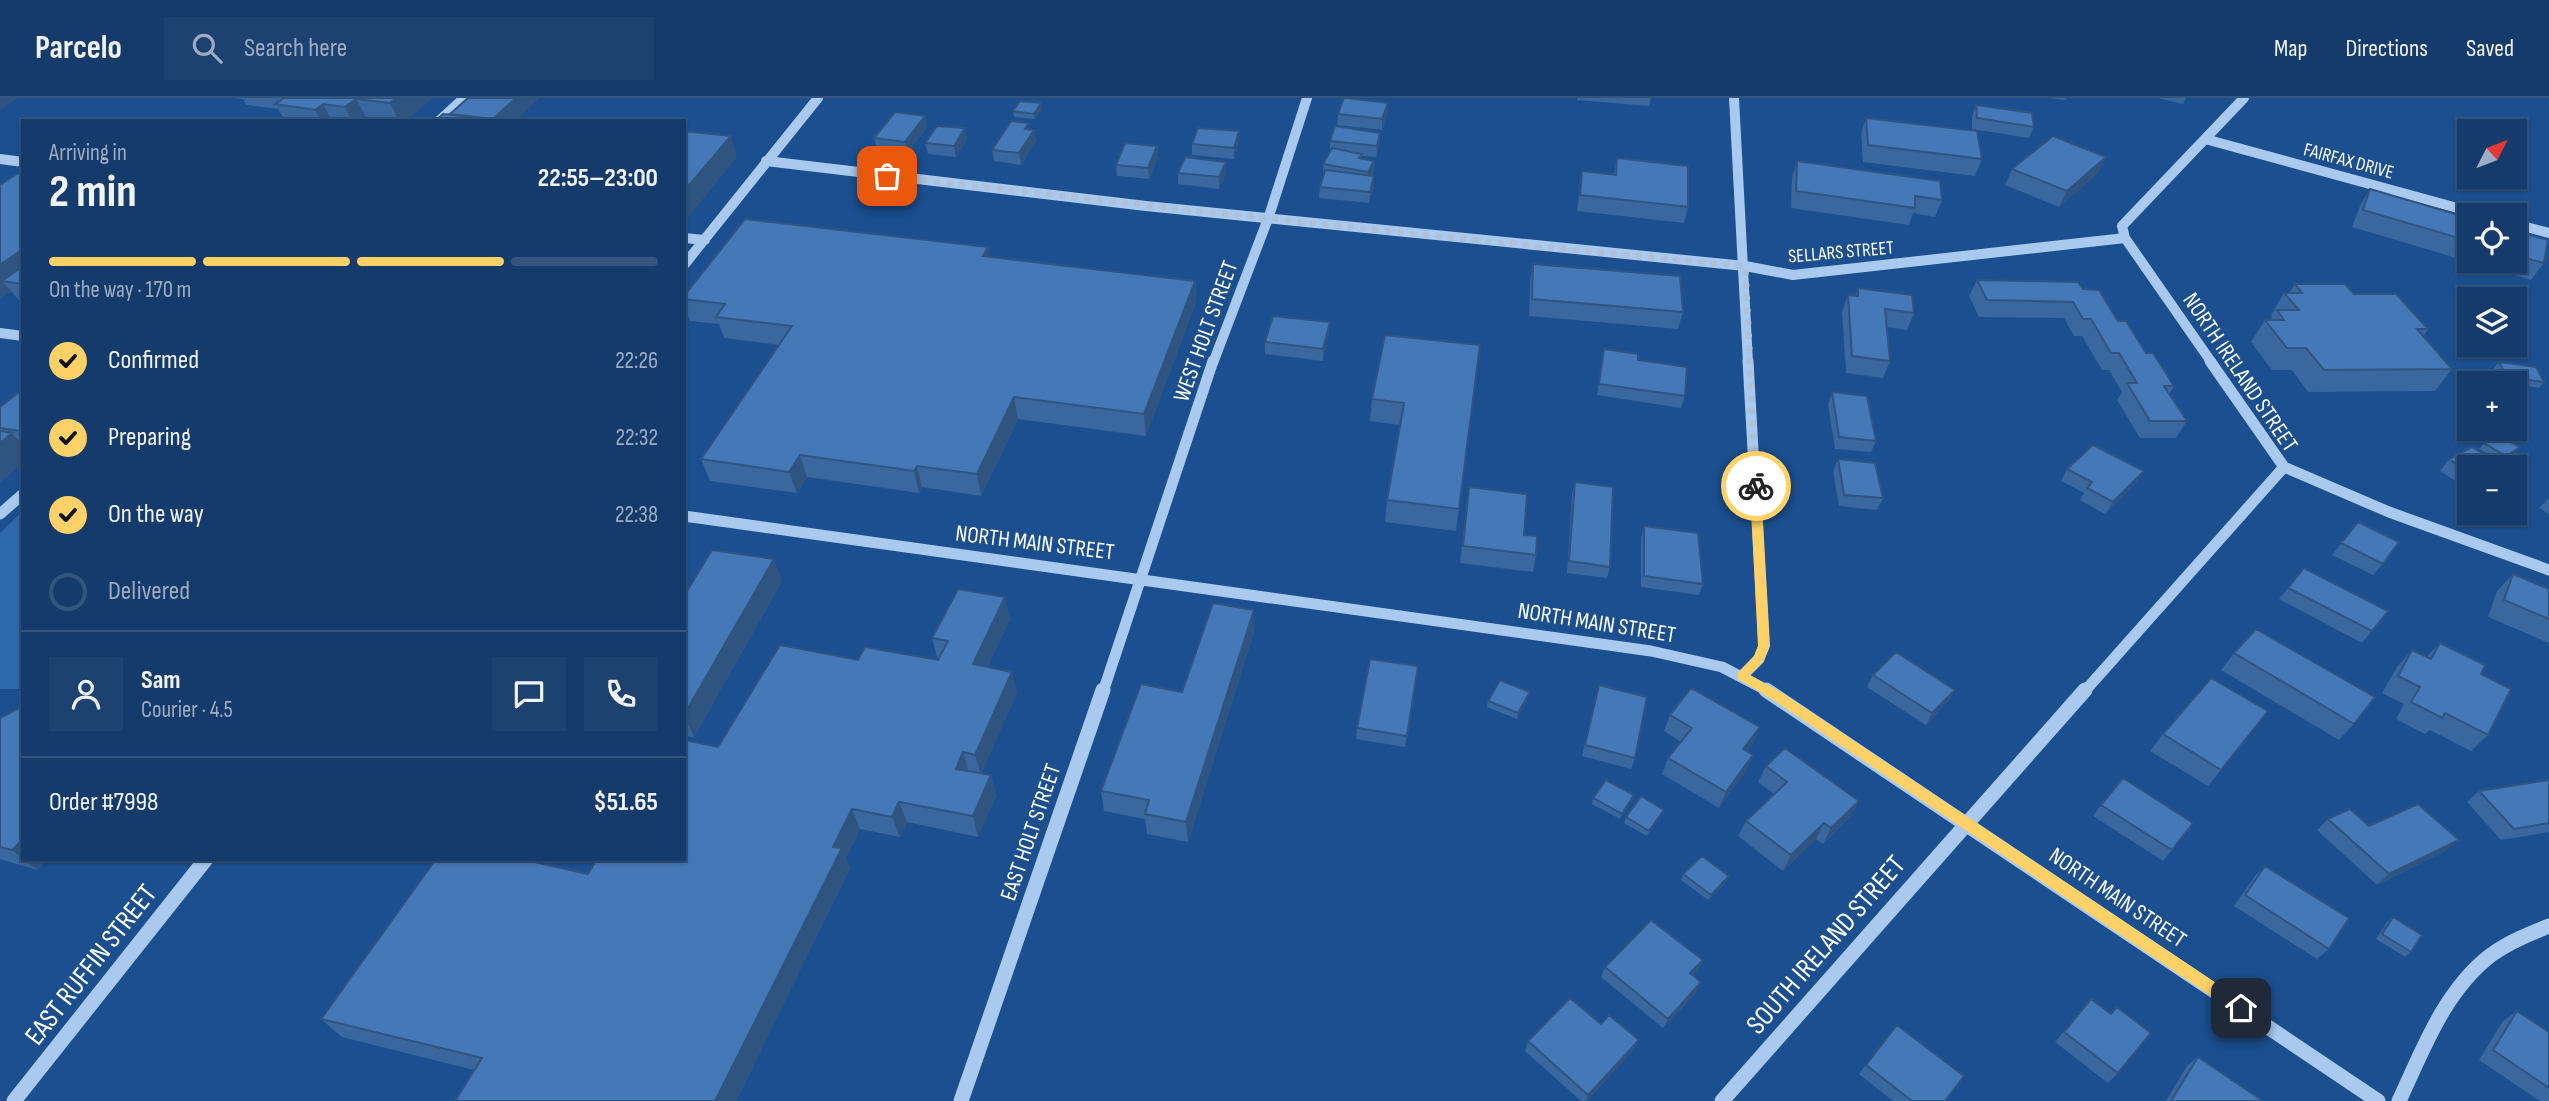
<!DOCTYPE html>
<html lang="en">
<head>
<meta charset="utf-8">
<style>
	:root { --surface:#143b6b; --page:#1d4271; --text:#f1f3f6; --muted:#9dadc1; --line:#33557e; --accent:#ffd166 }
	body { margin:0; font-family:"Sofia Sans Condensed",sans-serif; background:var(--page); color:var(--text); height:100vh; display:flex; flex-direction:column; font-size:26px; white-space:nowrap }
	* { box-sizing:border-box; margin:0 }
	p { font-size:23px; color:var(--muted) }
	.icon { flex:none; width:38px; height:38px; fill:none; stroke:currentColor; stroke-width:2; stroke-linecap:round; stroke-linejoin:round }
	.map { position:relative; flex:1; overflow:hidden }
	.side { position:absolute; left:21px; top:21px; width:665px; height:742px; display:flex; flex-direction:column; background:var(--surface); border-radius:0px; box-shadow:0 2px 5px #0004,0 0 0 2px var(--line) }
	.side>* { flex:none }
	.needle { width:46px; rotate:48deg }
	.fabs { position:absolute; left:2457px; top:21px; display:grid; gap:14px }
	.fabs a { display:grid; place-items:center; width:70px; height:70px; border-radius:0px; background:var(--surface); box-shadow:0 2px 5px #0004,0 0 0 2px var(--line); font-size:35px }
	.pin { position:absolute; display:grid; place-items:center; width:60px; height:60px; color:#fff; margin:-30px; border-radius:14px; box-shadow:0 4px 10px #0006 }
	.courier { position:absolute; display:grid; place-items:center; width:70px; height:70px; margin:-35px; border:5px solid #ffd166; border-radius:50%; background:#fff; color:#222; box-shadow:0 2px 9px #0007 }
	.summary em { font-style:normal; font-weight:700 }
	.summary div { display:flex; flex-direction:column-reverse }
	.summary { display:flex; align-items:center; justify-content:space-between; height:119px; padding:0 28px }
	h1 { font-size:46px; font-weight:700; line-height:52px }
	.bar { display:grid; grid-template-columns:repeat(4,1fr); gap:10px 7px; align-content:center; height:84px; padding:0 28px }
	.bar i { height:9px; border-radius:5px; background:var(--line) }
	.bar .selected { background:var(--accent) }
	.bar p { grid-column:span 4 }
	.line { display:flex; align-items:center; gap:18px; padding:0 28px; border-top:2px solid var(--line) }
	.line div { flex:1 }
	.round { display:grid; place-items:center; flex:none; width:74px; height:74px; border-radius:0px; background:var(--page) }
	ol { padding:0 28px; list-style:none }
	li { display:flex; align-items:center; gap:21px; height:77px }
	li p { margin-inline-start:auto }
	li .icon { padding:7px; border-radius:50%; background:var(--accent); color:#111; stroke-width:4 }
	li:last-child { color:var(--muted) }
	li i { width:38px; height:38px; border:4px solid var(--line); border-radius:50% }
	header { display:flex; align-items:center; gap:42px; box-sizing:border-box; height:98px; padding:0 35px; background:var(--surface); border-bottom:2px solid var(--line) }
	header strong { font-size:33px }
	nav { display:flex; gap:38px; margin-inline-start:auto; font-size:24px }
	.search { width:490px; height:63px; background:var(--page); display:flex; align-items:center; gap:18px; box-sizing:border-box; padding:0 24px; border-radius:0px; color:var(--muted); font-size:26px }
	.map>svg:first-child { display:block }
	.green { fill:#2e69ad }
	.lines { fill:none; stroke-linecap:round; stroke-linejoin:round }
	.minor-far2 { stroke:#a9c9ee; stroke-width:10 }
	.minor-far1 { stroke:#a9c9ee; stroke-width:11 }
	.minor { stroke:#a9c9ee; stroke-width:15 }
	.wall { fill:#3a679d }
	.shaded-wall { fill:#305480 }
	.building { fill:#4478b7; stroke:#305480; stroke-width:2 }
	.route { fill:#ffd166 }
	.done { stroke:#afc1d8; stroke-width:7; stroke-dasharray:0 12.6 }
	.labels { text-anchor:middle; stroke-width:5; stroke-linejoin:round; paint-order:stroke }
	.far-street-label { font-size:19px; fill:#fff; stroke:#1b4f8f }
	.street-label { font-size:23px; fill:#fff; stroke:#1b4f8f }
	.near-street-label { font-size:28px; fill:#fff; stroke:#1b4f8f }
</style>
</head>
<body>
<header>
<strong>Parcelo</strong>
<div class="search"><svg class="icon" aria-label="search" viewBox="0 0 24 24"><circle cx="10" cy="10" r="6"/><path d="M15 15l6 6"/></svg>Search here</div>
<nav><a>Map</a><a>Directions</a><a>Saved</a></nav>
</header>
<div class="map">
<svg width="2549" height="1003" viewBox="0 0 2549 1003">
	<rect width="100%" height="100%" fill="#1b4f8f"/>
	<path class="green" d="M23,413V591H0V435Z"/>
	<g class="lines">
		<path class="minor-far2" d="M1734,0L1748,265
			M439,23L464,0
			M2205,41L2483,117
			M0,61L23,64
			M766,63L1146,108L1745,168L1793,177L2125,140
			M2515,126L2549,135
			M684,140L705,142
			M684,167L818,0
			M0,235L23,238
			M1213,265L1269,118L1307,0
			M2212,265L2125,140L2122,128L2244,0"/>
		<path class="minor-far1" d="M2210,263L2284,369
			M2284,369L2389,414L2549,472
			M0,416L23,396
			M684,418L1651,553L1722,569L1770,594
			M1742,578L1759,561L1764,548L1748,263
			M1103,594L1213,263
			M2084,594L2284,369"/>
		<path class="minor" d="M1766,592L2378,1003
			M14,1003L206,761
			M961,1003L1103,592
			M1722,1003L2085,592
			M2399,1003C2423,952 2444,893 2491,857C2509,844 2529,836 2549,828"/>
	</g>
	<path class="wall" d="M234,0H433L405,23H377L367,21L365,23H285L278,11L246,7L243,1Z
		M1577,0H1651L1649,8L1577,2Z
		M2047,0H2067L2066,2Z
		M2159,0H2186L2183,6Z
		M1388,5L1387,16L1382,32L1337,27L1338,16Z
		M1976,7L2034,29L2029,40L1972,31V18Z
		M1042,11L1035,21L1014,19L1013,13Z
		M1866,20L1982,61L1975,78L1863,64L1861,36Z
		M927,29L907,55L877,51L874,40Z
		M965,30L967,41L956,59L928,56L925,45Z
		M1029,31L1034,32L1036,43L1021,67L994,63L992,52Z
		M1380,35L1379,46L1376,59L1362,58V61L1374,63L1373,74L1372,77L1374,78V89L1369,105L1319,100L1320,89L1323,78V66L1330,53V43Z
		M1239,44L1234,61L1192,57V46Z
		M1157,48L1158,59L1149,81L1117,78L1116,67Z
		M1617,60L1688,109L1684,125L1577,113L1582,73L1614,76Z
		M1797,63L1942,102L1935,119L1913,115L1909,127L1791,110L1792,80Z
		M2012,71L2098,75L2059,109L2005,87Z
		M23,72V205L20,204L11,193L0,201V87Z
		M1178,75H1226L1219,91L1178,86Z
		M2370,91L2469,120V163H2515V133L2544,165L2531,182L2352,129L2360,108Z
		M988,149L990,159L1195,183L1196,204L1146,338L1018,321L981,398L922,389L919,395L807,379L797,395L710,383L701,361L779,247L724,240L719,226L690,223L684,207V198Z
		M1533,166L1683,214L1678,231L1529,218L1530,183Z
		M1977,182L2083,191L2118,223L2174,288L2169,296L2187,323L2176,340H2140L2117,302L2122,294L2109,272H2102L2082,238H2074L2064,220L1979,219L1969,198Z
		M2295,186L2354,196L2428,231L2423,239L2452,271L2435,293L2308,294L2292,272H2272L2251,244L2265,222H2270L2272,219L2271,217L2284,195H2289Z
		M1858,190L1914,215L1907,232L1886,229L1890,263L1883,280L1846,275L1842,214L1848,197L1855,198Z
		M1329,236L1323,263L1265,256V244Z
		M1480,247L1456,433L1385,424L1387,402L1400,327L1370,323L1372,301Z
		M1604,251L1638,262L1685,298L1681,310L1597,297Z
		M2499,264L2544,284L2539,290L2515,286V285H2502L2494,270Z
		M23,291V364L0,384V309Z
		M1832,294L1876,343L1871,354L1835,351L1828,306Z
		M2484,345L2515,355L2501,364L2479,351Z
		M1838,361L1883,400L1877,412L1839,408L1833,373Z
		M2449,361L2469,369V392L2440,373Z
		M2067,371L2144,373L2137,384L2105,416L2080,402L2084,395L2061,383Z
		M1575,384L1610,469L1607,480L1567,475L1572,396Z
		M1469,389L1524,437L1536,457L1533,474L1460,465Z
		M2549,400V416L2539,410Z
		M2358,424L2383,466L2373,477L2332,457Z
		M1644,428L1703,486L1699,497L1641,489V439Z
		M2513,476L2549,491V545L2488,519L2497,493Z
		M782,483L694,639L684,638V493Z
		M2288,490L2372,533L2362,545L2279,501Z
		M1010,521L987,569L1017,595L981,676L991,677L996,698L978,739L907,724L900,739L860,731L846,760L850,770L736,1003H455L474,972L342,939L321,921L588,776L718,649L858,562H938L932,540Z
		M1254,534L1188,744L1147,736L1145,721L1104,713L1101,693L1182,594Z
		M2440,545L2481,576L2488,637L2471,653L2430,632L2425,636L2396,621L2404,606L2382,595L2397,569L2412,552L2426,559Z
		M2234,555L2354,626L2339,642L2221,572Z
		M1873,577L1955,592L1948,603L1926,627L1867,589Z
		M1416,580L1405,649L1356,641L1357,630Z
		M1596,598L1635,660L1631,671L1582,658Z
		M1528,600L1517,621L1487,609L1488,603Z
		M23,608V761H47L37,772L0,761V620Z
		M1670,617L1760,629L1753,645L1747,653L1746,673L1719,710L1662,676L1668,660L1681,644L1664,633Z
		M2163,636L2221,672L2208,688L2150,653Z
		M1766,668L1859,703L1850,719L1823,746L1816,741L1783,773L1738,738L1746,723L1774,696L1758,684Z
		M2549,682V734L2501,742L2467,704L2479,693Z
		M1634,697L1632,703L1620,721L1592,706L1593,700Z
		M2101,707L2172,752L2163,763L2093,718Z
		M1662,717L1647,738L1624,725L1626,719Z
		M2328,721L2369,728L2447,752L2377,787L2317,732Z
		M2265,768L2329,851L2317,861L2234,808L2255,778Z
		M1683,776L1729,778L1726,784L1708,802L1681,782Z
		M2393,819L2411,854L2405,859L2376,841L2387,824Z
		M1703,862L1698,872L1693,878L1701,884L1697,894L1663,930L1601,879L1605,869Z
		M2091,901L2118,975L2108,985L2055,944Z
		M2517,913L2549,934V1003H2540L2479,962L2503,923Z
		M1601,926L1634,951L1587,1003H1581L1525,953L1528,943Z
		M1897,927L1945,1003H1893L1859,976Z
		M2198,959L2260,1003H2166L2187,968Z"/>
	<path class="shaded-wall" d="M0,0H18L0,12Z
		M397,0H433L405,23H399L390,5Z
		M516,0H540L515,23H491Z
		M356,1L367,21L365,23H352L345,9Z
		M1041,5L1042,11L1035,21L1034,16Z
		M1388,5L1387,16L1382,32V21Z
		M323,6L332,23H321L315,12Z
		M925,18L927,29L907,55L905,44Z
		M965,30L967,41L956,59L954,48Z
		M1034,32L1036,43L1021,67L1019,55Z
		M1239,33V44L1234,61V50Z
		M1380,35L1379,46L1376,59L1377,48Z
		M731,38L737,59L686,122L684,118V93Z
		M1157,48L1158,59L1149,81L1148,70Z
		M2106,59L2098,75L2059,109L2067,93Z
		M1374,63L1373,74L1367,86L1368,74Z
		M1226,64V75L1219,91V79Z
		M1374,78V89L1369,105L1370,94Z
		M988,149L992,170L983,158Z
		M23,151V184L2,183L11,193L0,201V167Z
		M1195,183L1196,204L1146,338L1144,316Z
		M1330,224L1329,236L1323,263V251Z
		M1014,299L1018,321L981,398L977,376Z
		M12,335L23,348V364L0,384V345Z
		M2520,349L2515,355L2501,364L2506,358Z
		M800,357L807,379L797,395L789,374Z
		M917,368L922,389L919,395L914,373Z
		M2144,373L2137,384L2105,416L2113,404Z
		M2526,383L2516,394L2515,395V388Z
		M774,461L782,483L694,639L684,617Z
		M1005,499L1010,521L979,588L973,566Z
		M1254,512V534L1188,744L1186,724Z
		M1012,574L1017,595L981,677L975,657Z
		M1955,592L1948,603L1926,627L1932,615Z
		M1530,594L1528,600L1517,621L1518,615Z
		M1760,629L1753,645L1736,667L1743,651Z
		M963,654L969,675L956,671Z
		M1753,657L1746,673L1719,710L1726,694Z
		M991,677L996,698L978,739L973,718Z
		M1634,697L1632,703L1620,721L1622,716Z
		M1859,703L1850,719L1823,746L1831,730Z
		M899,704L907,724L900,739L892,719Z
		M852,711L860,731L846,760L850,770L736,1003H715L833,749Z
		M1664,712L1662,717L1647,738L1649,733Z
		M1824,725L1816,741L1783,773L1791,757Z
		M23,741V761L12,752Z
		M2459,742L2447,752L2377,787L2389,776Z
		M23,761H47L37,772Z
		M1729,778L1726,784L1708,802L1711,797Z
		M1703,862L1698,872L1686,885L1690,875Z
		M1701,884L1697,894L1663,930L1668,921Z
		M1639,942L1634,951L1587,1003H1586L1588,997Z"/>
	<path class="building" d="M284,0H397L390,5L356,1L345,9L323,6L315,12L275,6Z
		M468,0H516L493,21L450,16Z
		M1344,0H1347L1388,5L1382,21L1338,16Z
		M1020,3L1041,5L1034,16L1013,13Z
		M1976,7L2032,15L2034,29L1977,20Z
		M895,14L925,18L905,44L874,40Z
		M443,16L511,23H435Z
		M1866,20L1977,33L1982,61L1868,47Z
		M1011,23L1029,25L1025,31L1034,32L1019,55L992,52Z
		M937,28L965,30L954,48L925,45Z
		M1335,28L1380,35L1377,48L1330,43Z
		M1198,30L1239,33L1234,50L1192,46Z
		M684,33L731,38L684,93Z
		M2053,38L2106,59L2067,93L2012,71Z
		M1125,45L1157,48L1148,70L1116,67Z
		M1332,50L1362,56L1359,60L1374,63L1368,74L1323,66Z
		M1185,59L1226,64L1219,79L1178,75Z
		M1617,60L1688,68V109L1580,97L1582,73L1616,77Z
		M1797,63L1940,83L1942,102L1915,98V110L1796,93Z
		M23,72V104L21,105H23V151L0,167V87Z
		M1325,72L1374,78L1370,94L1320,89Z
		M2370,91L2469,120V143L2363,112Z
		M745,121L988,149L983,158L1195,183L1144,316L1014,299L977,376L917,368L914,373L800,357L789,374L701,361L792,228L716,219L725,206L684,201V198Z
		M2515,133L2548,142L2544,165L2515,157Z
		M1533,166L1680,178L1683,214L1532,201Z
		M23,168V186L2,183Z
		M1977,182L2078,184L2083,191L2099,192L2118,223H2126L2146,255H2153L2174,288H2164L2187,323H2150L2127,285H2137L2119,255H2111L2091,221H2083L2073,204L1987,202Z
		M2295,186H2345L2354,196H2396L2428,231H2417L2452,271L2324,272L2306,250H2287L2265,222H2284L2277,212H2299L2284,195H2302Z
		M1858,190L1912,197L1914,215L1885,211L1890,263L1852,258L1848,197L1858,198Z
		M1273,218L1330,224L1323,251L1265,244Z
		M1385,237L1480,247L1459,411L1387,402L1404,305L1372,301Z
		M1604,251L1638,256V262L1687,269L1685,298L1599,286Z
		M2499,264L2536,269L2544,284L2507,279Z
		M23,291V331L20,333L0,330V309Z
		M1832,294L1867,298L1876,343L1839,339Z
		M0,333L12,335L0,345Z
		M2498,337L2520,349L2506,358L2484,345Z
		M2093,347L2144,373L2113,404L2087,390L2092,384L2067,371Z
		M2472,349L2505,369H2469V374L2449,361Z
		M1838,361L1875,365L1883,400L1844,397Z
		M2515,376L2526,383L2515,388Z
		M1575,384L1613,389L1610,469L1569,463Z
		M1469,389L1527,396L1524,437L1537,438L1536,457L1463,448Z
		M2358,424L2399,444L2383,466L2341,445Z
		M1644,428L1698,435L1703,486L1644,478Z
		M712,452L774,461L684,617V493H687Z
		M2304,470L2388,513L2372,533L2288,490Z
		M2513,476L2549,491V521L2504,502Z
		M958,491L1005,499L973,566L1012,574L975,657L963,654L956,671L991,677L973,718L899,704L892,719L852,711L833,749L842,750L715,1003H455L482,960L321,921L436,761H521L588,776L597,761H684V642L718,649L780,547L858,562L865,549L938,562L948,543L932,540Z
		M1213,505L1254,512L1186,724L1145,716L1149,702L1101,693L1141,586L1182,594Z
		M2256,531L2375,599L2354,626L2234,555Z
		M2440,545L2485,567L2481,576L2511,591L2488,637L2445,615L2442,620L2411,604L2420,589L2398,578L2412,552L2431,561Z
		M1896,554L1955,592L1932,615L1873,577Z
		M1370,561L1418,568L1407,638L1357,630Z
		M2211,580L2268,613L2221,672L2163,636Z
		M1500,582L1530,594L1518,615L1488,603Z
		M1599,587L1647,599L1635,660L1585,647Z
		M1691,590L1760,629L1743,651L1753,657L1726,694L1668,660L1692,630L1670,617Z
		M23,608V741L12,752L0,749V620Z
		M1785,650L1859,703L1831,730L1824,725L1791,757L1746,723L1787,684L1766,668Z
		M2123,680L2193,725L2172,752L2101,707Z
		M1606,682L1634,697L1622,716L1593,700Z
		M2549,682V725L2514,731L2479,693Z
		M1641,698L1664,712L1649,733L1626,719Z
		M2418,706L2459,742L2389,776L2328,721L2350,711L2369,728Z
		M1702,758L1729,778L1711,797L1683,776Z
		M2265,768L2349,820L2329,851L2245,797Z
		M2393,819L2422,837L2411,854L2382,836Z
		M1651,822L1703,862L1690,875L1701,884L1668,921L1605,869Z
		M1570,900L1601,926L1609,917L1639,942L1588,997L1528,943Z
		M2091,901L2111,916L2117,909L2151,935L2118,975L2064,934Z
		M2517,913L2549,934V990L2493,952Z
		M1897,927L1964,978L1945,1003H1912L1866,967Z
		M2198,959L2260,1001V1003H2171Z"/>
	<path class="route" d="M1756,385L1761,388L1770,548L1763,564L1750,577L1784,596L2246,905V915H2236L1775,603L1738,581V575L1754,558L1758,548L1750,388Z"/>
	<g class="lines">
		<path class="done" d="M887,78C1173,111 1459,142 1745,168L1756,388"/>
	</g>
	<g class="labels">
		<g class="far-street-label">
			<text transform="translate(2349 62) rotate(15)" y="7">FAIRFAX DRIVE</text>
			<text transform="translate(1841 153) rotate(-5)" y="7">SELLARS STREET</text>
		</g>
		<g class="street-label">
			<text transform="translate(1205 233) rotate(-70)" y="8">WEST HOLT STREET</text>
			<text transform="translate(2241 274) rotate(56)" y="8">NORTH IRELAND STREET</text>
			<text transform="translate(1035 444) rotate(7)" y="8">NORTH MAIN STREET</text>
			<text transform="translate(1597 524) rotate(9)" y="8">NORTH MAIN STREET</text>
			<text transform="translate(1030 734) rotate(-71)" y="8">EAST HOLT STREET</text>
			<text transform="translate(2118 799) rotate(34)" y="8">NORTH MAIN STREET</text>
		</g>
		<g class="near-street-label">
			<text transform="translate(1825 846) rotate(-49)" y="10">SOUTH IRELAND STREET</text>
			<text transform="translate(90 866) rotate(-52)" y="10">EAST RUFFIN STREET</text>
		</g>
	</g>
</svg>
<div class="fabs">
<a><svg class="needle" viewBox="-14 -14 28 28"><path d="M0-13l5 13h-10z" fill="#e53935"/><path d="M0 13l5-13h-10z" fill="#9dadc1"/></svg></a>
<a><svg class="icon" aria-label="locate" viewBox="0 0 24 24"><circle cx="12" cy="12" r="6"/><path d="M12 2v4M12 18v4M2 12h4M18 12h4"/></svg></a>
<a><svg class="icon" aria-label="layers" viewBox="0 0 24 24"><path d="M12 4l9 5-9 5-9-5zM3 14l9 5 9-5"/></svg></a>
<a>+</a>
<a>−</a>
</div>
<div class="pin" style="left:887px;top:78px;background:#ea580c"><svg class="icon" aria-label="bag" viewBox="0 0 24 24"><path d="M5 8h14l-1 12H6zM9 8a3 3 0 0 1 6 0"/></svg></div>
<div class="pin" style="left:2241px;top:910px;background:#1f2937"><svg class="icon" aria-label="home" viewBox="0 0 24 24"><path d="M3 11l9-7 9 7M6 9v11h12V9"/></svg></div>
<div class="courier" style="left:1756px;top:388px"><svg class="icon" aria-label="bike" viewBox="0 0 24 24"><circle cx="6" cy="16" r="4"/><circle cx="18" cy="16" r="4"/><path d="M6 16l4-8h5l3 8M10 8l3 8H6M13 5h3"/></svg></div>
<section class="side">
<div class="summary"><div><h1>2 min</h1><p>Arriving in</p></div><em>22:55–23:00</em></div>
<div class="bar"><i class="selected"></i><i class="selected"></i><i class="selected"></i><i></i><p>On the way · 170 m</p></div>
<ol>
<li><svg class="icon" aria-label="check" viewBox="0 0 24 24"><path d="M5 12l5 5 9-10"/></svg>Confirmed<p>22:26</p></li>
<li><svg class="icon" aria-label="check" viewBox="0 0 24 24"><path d="M5 12l5 5 9-10"/></svg>Preparing<p>22:32</p></li>
<li><svg class="icon" aria-label="check" viewBox="0 0 24 24"><path d="M5 12l5 5 9-10"/></svg>On the way<p>22:38</p></li>
<li><i></i>Delivered</li>
</ol>
<div class="line" style="height:126px"><a class="round"><svg class="icon" aria-label="person" viewBox="0 0 24 24"><circle cx="12" cy="8" r="4"/><path d="M4 21q1-7 8-7t8 7"/></svg></a><div><b>Sam</b><p>Courier · 4.5</p></div><a class="round"><svg class="icon" aria-label="chat" viewBox="0 0 24 24"><path d="M4 5h16v11H9l-5 4z"/></svg></a><a class="round"><svg class="icon" aria-label="phone" viewBox="0 0 24 24"><path d="M5 4h4l2 5-3 2q2 4 5 5l2-3 5 2v4C11 20 4 13 5 4z"/></svg></a></div>
<div class="line" style="height:91px"><div>Order #7998</div><b>$51.65</b></div>
</section>
</div>
</body>
</html>
